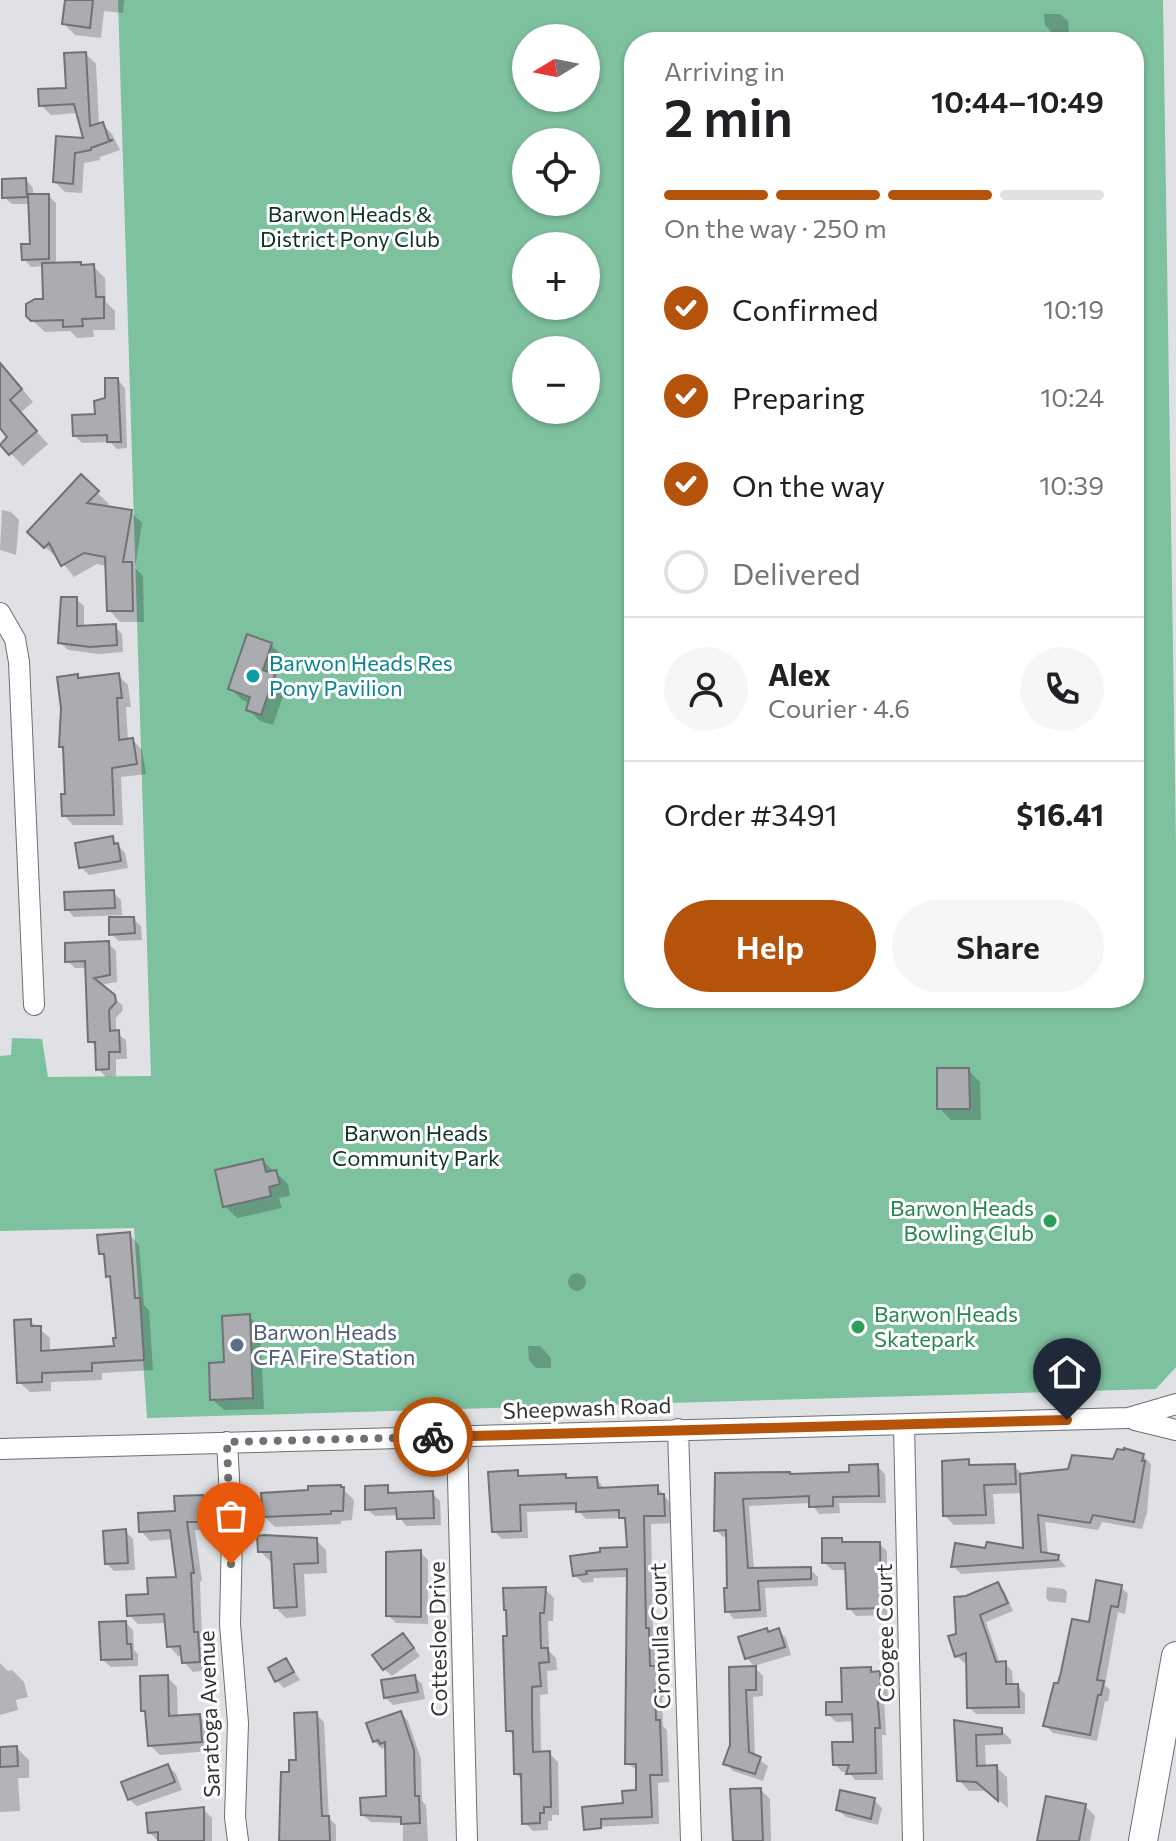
<!DOCTYPE html>
<html lang="en">
<head>
<meta charset="utf-8">
<style>
	:root { --surface:#fff; --page:#f6f6f6; --text:#202124; --muted:#757577; --line:#e0e0e0; --accent:#b45309 }
	body { margin:0; font-family:Commissioner,sans-serif; background:var(--page); color:var(--text); height:100vh; display:flex; flex-direction:column; font-size:30px; white-space:nowrap }
	* { box-sizing:border-box; margin:0 }
	p { font-size:26px; color:var(--muted) }
	.icon { flex:none; width:44px; height:44px; fill:none; stroke:currentColor; stroke-width:2; stroke-linecap:round; stroke-linejoin:round }
	.map { position:relative; flex:1; overflow:hidden }
	.details { position:absolute; left:624px; top:32px; width:520px; height:976px; display:flex; flex-direction:column; background:var(--surface); border-radius:32px; box-shadow:0 2px 6px #0004 }
	.details>* { flex:none }
	.needle { width:52px; rotate:260deg }
	.buttons { position:absolute; left:512px; top:24px; display:grid; gap:16px }
	.buttons a { display:grid; place-items:center; width:88px; height:88px; border-radius:50%; background:var(--surface); box-shadow:0 2px 6px #0004; font-size:40px }
	.pin { position:absolute; display:grid; place-items:center; width:68px; height:68px; color:#fff; margin:-82px -34px; border-radius:50% 50% 50% 0; rotate:-45deg; box-shadow:0 0 8px #0007 }
	.pin .icon { rotate:45deg }
	.courier { position:absolute; display:grid; place-items:center; width:80px; height:80px; margin:-40px; border:6px solid #b45309; border-radius:50%; background:#fff; color:#222; box-shadow:0 2px 10px #0007 }
	.overview em { font-style:normal; font-weight:600 }
	.overview div { display:flex; flex-direction:column-reverse }
	.overview { display:flex; align-items:center; justify-content:space-between; height:136px; padding:0 40px }
	h1 { font-size:52px; font-weight:600; line-height:60px }
	.bar { display:grid; grid-template-columns:repeat(4,1fr); gap:12px 8px; align-content:center; height:96px; padding:0 40px }
	.bar i { height:10px; border-radius:6px; background:var(--line) }
	.bar .current { background:var(--accent) }
	.bar p { grid-column:span 4 }
	.line { display:flex; align-items:center; gap:20px; padding:0 40px; border-top:2px solid var(--line) }
	.line div { flex:1 }
	.round { display:grid; place-items:center; flex:none; width:84px; height:84px; border-radius:42px; background:var(--page) }
	ol { padding:0 40px; list-style:none }
	li { display:flex; align-items:center; gap:24px; height:88px }
	li p { margin-inline-start:auto }
	li .icon { padding:8px; border-radius:50%; background:var(--accent); color:#fff; stroke-width:4 }
	li:last-child { color:var(--muted) }
	li i { width:44px; height:44px; border:4px solid var(--line); border-radius:50% }
	.button { display:flex; gap:16px; margin-top:auto; padding:16px 40px }
	.button a { flex:1; height:92px; border-radius:48px; background:var(--accent); color:#fff; font-size:32px; font-weight:600; line-height:92px; text-align:center }
	.button a+a { background:var(--page); color:var(--text) }
	.map>svg:first-child { display:block }
	.green { fill:#7ec19f; fill-rule:evenodd }
	.shadow { fill:#0003 }
	.building { fill:#abacb0; stroke:#707275; stroke-width:2 }
	.lines { fill:none; stroke-linecap:round; stroke-linejoin:round }
	.minor-casing { stroke:#6d6f72; stroke-width:22 }
	.secondary-casing { stroke:#6d6f72; stroke-width:30 }
	.minor { stroke:#fff; stroke-width:20 }
	.secondary { stroke:#fff; stroke-width:28 }
	.done { stroke:#707174; stroke-width:8; stroke-dasharray:0 14.4 }
	.route { stroke:#b45309; stroke-width:10 }
	.culture-dot { fill:#0f9aa8; stroke:#fff; stroke-width:3 }
	.leisure-dot { fill:#2e9e5b; stroke:#fff; stroke-width:3 }
	.service-dot { fill:#5c6f8a; stroke:#fff; stroke-width:3 }
	.labels { text-anchor:middle; stroke-width:6; stroke-linejoin:round; paint-order:stroke }
	.park-label { font-size:22px; fill:#103424; stroke:#fff }
	.culture-label { font-size:22px; fill:#0d838f; stroke:#fff; text-anchor:start }
	.leisure-label { font-size:22px; fill:#27864d; stroke:#fff; text-anchor:end }
	.service-label { font-size:22px; fill:#4e5e75; stroke:#fff; text-anchor:start }
	.street-label { font-size:22px; fill:#353537; stroke:#fff }
</style>
</head>
<body>
<div class="map">
<svg width="1176" height="1841" viewBox="0 0 1176 1841">
	<rect width="100%" height="100%" fill="#dfe1e5"/>
	<path class="green" d="M118,0H1163L1176,844V1367L1156,1389L147,1418L134,1228L0,1231V1056L11,1055L12,1038L42,1039L48,1077L151,1076ZM526,38H586V98H526ZM634,42H1134V998H634ZM526,142H586V202H526ZM526,246H586V306H526ZM526,350H586V410H526Z"/>
	<path class="shadow" d="M67,0H124L123,13L104,11L101,38L75,35L64,24Z
		M1044,14H1060L1068,21L1069,33H1052L1045,25Z
		M86,54L96,64L99,125L102,124L112,134L120,150L100,157V160L84,163L82,193L65,192L55,182L58,138L86,140L78,113L51,115L41,105L68,90Z
		M26,180L33,188V196H49L56,203V265L93,266L105,278L106,302L115,311V330H93L94,337L77,338L70,331L45,332L28,316L45,301L44,266L31,267L24,259L32,246L30,204H12L4,197Z
		M0,380L19,385L33,402L20,413L48,444L23,466L2,444L10,437L0,425Z
		M118,380L125,388L127,448L117,449L110,442L82,443L75,436L97,416Z
		M81,477L109,504L105,508L131,512L142,523L135,568L143,576L144,622H120L109,610L107,566L97,564L74,577L58,557L57,558L29,532Z
		M2,510L11,512L19,520L16,555L0,550Z
		M76,599L84,606V628L115,627L122,634L123,652L99,654L68,650L60,642Z
		M271,645L283,656L276,678L286,688L273,725L260,721L248,709L250,703L242,700L230,688Z
		M118,675L128,685L131,707H126L128,741L133,740L142,750L146,774L121,777L123,825H73L64,815L67,796L65,750L62,746L77,677L80,680Z
		M112,838L125,853L128,868L89,875L81,867Z
		M113,892L121,900L122,915L74,917L67,909Z
		M133,919L141,926L142,940L119,941L111,934Z
		M108,943L116,951L117,982L100,985L122,1005L123,1010L116,1018V1033L126,1040L127,1059H116V1076L106,1077L98,1069V1049L90,1041L87,968H75L67,961Z
		M968,1070L980,1082L981,1120H951L939,1108Z
		M263,1161L288,1184L290,1196L279,1198L282,1208L237,1218L225,1206Z
		M129,1234L139,1245L144,1305L149,1310L153,1370L102,1373V1380L51,1382V1391L30,1392L19,1382L30,1321L50,1338V1352L116,1348L119,1340L113,1281L108,1276L106,1259L100,1253Z
		M568 1282a9 9 0 1 1 18 0a9 9 0 1 1-18 0Z
		M249,1316L260,1328L264,1409L224,1410L212,1399Z
		M528,1346H540L544,1350L551,1358V1368H536L529,1360Z
		M1143,1456L1151,1464L1147,1513L1142,1529L1102,1522L1098,1530L1045,1522L1048,1555L1058,1557L1066,1567L961,1574L953,1566L987,1551H1025L1023,1493L993,1494L995,1524L954,1525L945,1516L968,1461L974,1467L1014,1466L1024,1476L1070,1470Z
		M877,1466L885,1474L886,1503H839L840,1513L819,1514L811,1503L749,1506L754,1570L810,1569L818,1577V1586L765,1588L767,1617L734,1619L727,1611L729,1590L728,1537H723L716,1530L717,1475L792,1476L851,1474Z
		M517,1472L523,1478L565,1476L569,1480L597,1479L605,1490L657,1487L671,1504L672,1523L651,1524L653,1634L656,1638L657,1668L666,1676V1697H662L663,1726L667,1730L669,1782L658,1783L659,1824L593,1827L585,1819L625,1805L638,1792V1771L627,1763L629,1577L593,1578L594,1582L583,1583L574,1575L629,1549L628,1524L622,1518L586,1519L578,1510L527,1512L528,1538L502,1539L494,1531Z
		M387,1488L394,1495L432,1493L440,1501L441,1525L406,1526L398,1515L375,1516L367,1509Z
		M343,1489L354,1500L352,1520L341,1521V1524L275,1527L265,1517Z
		M202,1497L212,1507V1530H195L202,1581L200,1582L202,1640L206,1643L208,1670L193,1672L184,1662L183,1655L178,1656L169,1646L167,1623L138,1624L129,1615L150,1596L178,1579L173,1539L150,1541L141,1531Z
		M125,1531L133,1539L135,1570L114,1571L107,1564Z
		M316,1540L326,1550L327,1573L304,1574L306,1616L286,1618L276,1608L274,1561H270L260,1551Z
		M842,1540L846,1544H879L887,1551V1615L856,1616L849,1608L847,1570H832L824,1562Z
		M420,1552L428,1560V1624L396,1623L388,1615Z
		M998,1585L1005,1592L1013,1611L986,1622L1000,1664L1005,1663L1012,1671L1013,1686H1017L1025,1694V1714H976L969,1707L968,1662L964,1663L957,1656L958,1635L967,1598Z
		M1047,1587L1064,1589L1067,1592L1066,1603L1049,1601L1046,1598Z
		M1121,1587L1128,1594L1125,1614L1118,1612L1105,1685L1110,1690L1108,1702L1105,1701L1097,1741L1053,1733L1046,1726L1060,1686L1091,1624Z
		M545,1589L554,1598L553,1621H548L549,1651L556,1658L557,1670L547,1671L548,1694L540,1695L541,1753H549L558,1762L559,1815H552V1821H548V1830L533,1831L524,1822L523,1781L516,1774L515,1737L508,1730L509,1638Z
		M126,1623L133,1630L134,1650L138,1654V1666L111,1667L103,1660Z
		M779,1631L786,1638L791,1655L754,1666L747,1658L768,1634Z
		M410,1643L420,1656L392,1676L384,1669Z
		M286,1660L300,1680L284,1688L276,1680Z
		M0,1663L8,1671L12,1670L24,1682L28,1697L16,1700L18,1710L0,1715Z
		M755,1668L763,1676V1696L753,1697L755,1757L768,1766L763,1781L733,1771L726,1763L732,1745L731,1669Z
		M870,1669L887,1681L888,1698H884L886,1735H882L883,1780H855L849,1772H842L835,1764L855,1744V1721L836,1722L828,1714L844,1703Z
		M167,1677L177,1687L178,1717L199,1716L209,1726L211,1751L160,1755L150,1745L147,1714L143,1710Z
		M415,1677L422,1684L425,1699L393,1705L385,1697Z
		M401,1713L408,1721L421,1759L422,1801L426,1805L428,1841H403V1823L371,1822L363,1815L388,1798L386,1747L382,1749L374,1741Z
		M316,1714L324,1722L329,1818L336,1825V1841H281L291,1774Z
		M957,1723L1001,1730L1011,1740V1744L985,1745L986,1767H996L1007,1777L1008,1808L988,1791H969L959,1780Z
		M17,1748L29,1760V1778H18L20,1811L0,1812V1749Z
		M168,1766L176,1774L182,1790L137,1806L129,1799Z
		M761,1790L770,1799L771,1841H734Z
		M874,1800L882,1808L878,1825L846,1817L838,1810Z
		M1085,1806L1095,1816L1090,1841H1039Z
		M203,1809L212,1818V1841H158L149,1832Z"/>
	<path class="building" d="M65,0H93L90,28L62,24Z
		M86,52L90,126L103,122L109,140H113L91,148V150L75,153L73,184L53,182L56,136L83,138L74,104L39,106L38,89L66,88L64,53Z
		M26,178L27,197L2,198V179Z
		M28,194H49V259L22,260L21,244H30Z
		M81,262V265L94,264L96,297H104V318L82,319L83,326L63,327V320L31,321L26,316V304L35,299H43L42,263Z
		M0,363L22,389L10,400L37,431L9,455L0,445L7,437L0,428Z
		M105,378H118L121,442H107V435L73,436L72,415L95,414L94,401L105,398Z
		M81,474L99,491L87,503L132,510L123,562H132L133,611H107L105,557L84,553L61,566L49,543L44,548L27,532Z
		M61,597H77V626L116,624L117,645L90,647L58,643Z
		M247,634L272,643L263,670L275,674L261,715L246,710L250,697L228,689Z
		M119,673L122,698H117L119,740L133,738L137,764L112,768L114,815L62,816L61,794H65L63,747H59L61,708L57,677L78,674V678Z
		M113,836L114,844L118,843L121,861L79,868L75,843Z
		M114,890L115,908L65,910L64,892Z
		M109,917H134L135,933L109,935Z
		M109,941L110,975L94,978L115,995L116,1002L109,1010L110,1031L119,1030L120,1052H109V1069L96,1070L95,1042H88L85,961L65,962V943Z
		M937,1068H969L970,1109H937Z
		M263,1159L266,1172L276,1170L280,1184L269,1187L271,1196L223,1207L215,1170Z
		M130,1232L135,1298H140L144,1360L92,1363V1371L42,1373V1382L17,1383L14,1320L31,1319V1326H41V1351L114,1346L113,1338H116L110,1276L106,1277L104,1254H99L97,1235Z
		M250,1314L253,1398L210,1400L209,1363L224,1362L222,1316Z
		M1124,1448L1144,1454L1142,1461H1145L1134,1522L1093,1515L1090,1523L1038,1515L1041,1552L1059,1555L1058,1560L951,1567L955,1543L985,1548L987,1542L1023,1548L1020,1474L1068,1469L1072,1455L1113,1459L1117,1449L1124,1450Z
		M969,1459V1465L1015,1464L1016,1484L984,1485L986,1515L943,1516L942,1461Z
		M878,1464L879,1496L833,1497V1506L809,1507V1496L743,1499L748,1568L811,1567V1579L758,1581L760,1610L725,1612L724,1588H727L726,1530L714,1531L715,1473L790,1472V1474L849,1472V1465Z
		M518,1470V1476L566,1474V1478L597,1477L598,1488L658,1485V1494H664L665,1516H644L646,1628H649L650,1666H659V1690H655L656,1720H660L662,1775H650L652,1817L601,1819V1828L584,1830L582,1807L623,1803L622,1791L636,1790V1764H625L627,1569L586,1571L587,1574L573,1576L570,1556L600,1552V1548L627,1547L625,1518H619V1510L576,1512V1503L520,1505L521,1531L492,1532L488,1472Z
		M341,1485V1487H344L343,1511H331V1514L263,1517L261,1493L308,1490V1486Z
		M388,1485V1493L433,1491L434,1518L397,1519L396,1508L365,1510V1486Z
		M203,1495L204,1522H187L194,1573H191L194,1632H198L200,1662L182,1663L180,1646L167,1647L164,1614L127,1616L126,1595L148,1594L147,1578L176,1577L170,1530L139,1532L138,1513L175,1511L174,1496Z
		M126,1529L128,1563L105,1564L103,1531Z
		M264,1535L317,1538L318,1563L294,1564L297,1607L274,1608L271,1552H258L257,1536Z
		M822,1538H842V1542H880L881,1608L847,1609L845,1563H822Z
		M421,1550V1617L386,1616V1552Z
		M1096,1580L1122,1585L1118,1607L1111,1606L1097,1680L1104,1681L1101,1695H1098L1090,1735L1043,1726L1054,1683H1058L1061,1672L1072,1619L1089,1622Z
		M998,1582L1008,1603L980,1615L996,1662L1006,1661V1684H1018L1019,1707L967,1708L966,1653L955,1657L948,1636L956,1634L954,1597L966,1596Z
		M546,1587L544,1613H540L541,1648H548L549,1662L539,1663L541,1686L532,1687V1716L533,1752L550,1751L551,1807H544V1813H540V1823L522,1824L521,1774H514L513,1731H506L503,1636H507L506,1610H504L503,1588Z
		M126,1621L127,1644H131L132,1659L101,1660L99,1622Z
		M767,1628L768,1632L779,1628L785,1647L745,1659L738,1637Z
		M403,1633L414,1648L383,1670L372,1655Z
		M286,1658L294,1672L275,1682L268,1668Z
		M756,1666V1690H746L749,1752L761,1757L755,1774L723,1764L730,1745L729,1667Z
		M871,1667V1672L880,1671L881,1691H877L880,1728H875L876,1773L846,1774L849,1765H833L832,1742H853L852,1714L826,1715V1702H842L841,1668Z
		M168,1675L169,1716L200,1714L202,1742L148,1746L145,1711H141L140,1676Z
		M415,1675L418,1692L384,1698L381,1680Z
		M401,1711L414,1750L415,1796H419L420,1823L401,1824V1817L361,1815L360,1798L386,1796L385,1742L380,1744L378,1740L373,1742L366,1723Z
		M317,1712L322,1816H329L330,1841H279L281,1772H289V1760H296L294,1713Z
		M954,1720L1002,1728V1734L976,1735L977,1766L997,1765L998,1801L976,1782L957,1781Z
		M17,1746L18,1766L0,1767V1747Z
		M168,1764L175,1782L128,1800L121,1782Z
		M761,1788L763,1841H733L730,1789Z
		M840,1790L875,1798L871,1819L836,1810Z
		M1046,1796L1086,1804L1079,1841H1037Z
		M204,1807V1841H158V1832L148,1833L146,1813Z"/>
	<g class="lines">
		<defs>
			<path id="minor" d="M0,613L15,639L19,662L34,1005
				M1135,1420L1176,1430
				M904,1425L913,1841
				M678,1429L691,1841
				M457,1437L467,1841
				M227,1442L232,1533L230,1624L238,1723L235,1817L238,1841
				M0,1449L1128,1418L1176,1404"/>
			<path id="secondary" d="M1143,1841L1176,1656"/>
		</defs>
		<use href="#minor" class="minor-casing"/>
		<use href="#secondary" class="secondary-casing"/>
		<use href="#minor" class="minor"/>
		<use href="#secondary" class="secondary"/>
	</g>
	<g class="lines">
		<path class="done" d="M231,1564L227,1442L433,1437"/>
		<path class="route" d="M433,1437L1067,1420"/>
	</g>
	<circle class="culture-dot" cx="253" cy="676" r="8"/>
	<g class="leisure-dot">
		<circle cx="1050" cy="1221" r="8"/>
		<circle cx="858" cy="1327" r="8"/>
	</g>
	<circle class="service-dot" cx="237" cy="1345" r="8"/>
	<g class="labels">
		<g class="park-label">
			<text x="350" y="222">Barwon Heads &amp;<tspan x="350" dy="25">District Pony Club</tspan></text>
			<text x="416" y="1141">Barwon Heads<tspan x="416" dy="25">Community Park</tspan></text>
		</g>
		<g class="culture-label">
			<text x="269" y="671">Barwon Heads Res<tspan x="269" dy="25">Pony Pavilion</tspan></text>
		</g>
		<g class="leisure-label">
			<text x="1034" y="1216">Barwon Heads<tspan x="1034" dy="25">Bowling Club</tspan></text>
			<text x="874" y="1322" text-anchor="start">Barwon Heads<tspan x="874" dy="25">Skatepark</tspan></text>
		</g>
		<g class="service-label">
			<text x="253" y="1340">Barwon Heads<tspan x="253" dy="25">CFA Fire Station</tspan></text>
		</g>
		<g class="street-label">
			<text transform="translate(587 1408) rotate(-2)" y="8">Sheepwash Road</text>
			<text transform="translate(885 1633) rotate(-91)" y="8">Coogee Court</text>
			<text transform="translate(660 1636) rotate(-92)" y="8">Cronulla Court</text>
			<text transform="translate(438 1639) rotate(-91)" y="8">Cottesloe Drive</text>
			<text transform="translate(209 1714) rotate(-92)" y="8">Saratoga Avenue</text>
		</g>
	</g>
</svg>
<div class="buttons">
<a><svg class="needle" viewBox="-14 -14 28 28"><path d="M0-13l5 13h-10z" fill="#e53935"/><path d="M0 13l5-13h-10z" fill="#757577"/></svg></a>
<a><svg class="icon" aria-label="locate" viewBox="0 0 24 24"><circle cx="12" cy="12" r="6"/><path d="M12 2v4M12 18v4M2 12h4M18 12h4"/></svg></a>
<a>+</a>
<a>−</a>
</div>
<div class="pin" style="left:231px;top:1564px;background:#ea580c"><svg class="icon" aria-label="bag" viewBox="0 0 24 24"><path d="M5 8h14l-1 12H6zM9 8a3 3 0 0 1 6 0"/></svg></div>
<div class="pin" style="left:1067px;top:1420px;background:#1f2937"><svg class="icon" aria-label="home" viewBox="0 0 24 24"><path d="M3 11l9-7 9 7M6 9v11h12V9"/></svg></div>
<div class="courier" style="left:433px;top:1437px"><svg class="icon" aria-label="bike" viewBox="0 0 24 24"><circle cx="6" cy="16" r="4"/><circle cx="18" cy="16" r="4"/><path d="M6 16l4-8h5l3 8M10 8l3 8H6M13 5h3"/></svg></div>
<section class="details">
<div class="overview"><div><h1>2 min</h1><p>Arriving in</p></div><em>10:44–10:49</em></div>
<div class="bar"><i class="current"></i><i class="current"></i><i class="current"></i><i></i><p>On the way · 250 m</p></div>
<ol>
<li><svg class="icon" aria-label="check" viewBox="0 0 24 24"><path d="M5 12l5 5 9-10"/></svg>Confirmed<p>10:19</p></li>
<li><svg class="icon" aria-label="check" viewBox="0 0 24 24"><path d="M5 12l5 5 9-10"/></svg>Preparing<p>10:24</p></li>
<li><svg class="icon" aria-label="check" viewBox="0 0 24 24"><path d="M5 12l5 5 9-10"/></svg>On the way<p>10:39</p></li>
<li><i></i>Delivered</li>
</ol>
<div class="line" style="height:144px"><a class="round"><svg class="icon" aria-label="person" viewBox="0 0 24 24"><circle cx="12" cy="8" r="4"/><path d="M4 21q1-7 8-7t8 7"/></svg></a><div><b>Alex</b><p>Courier · 4.6</p></div><a class="round"><svg class="icon" aria-label="phone" viewBox="0 0 24 24"><path d="M5 4h4l2 5-3 2q2 4 5 5l2-3 5 2v4C11 20 4 13 5 4z"/></svg></a></div>
<div class="line" style="height:104px"><div>Order #3491</div><b>$16.41</b></div>
<div class="button"><a>Help</a><a>Share</a></div>
</section>
</div>
</body>
</html>
